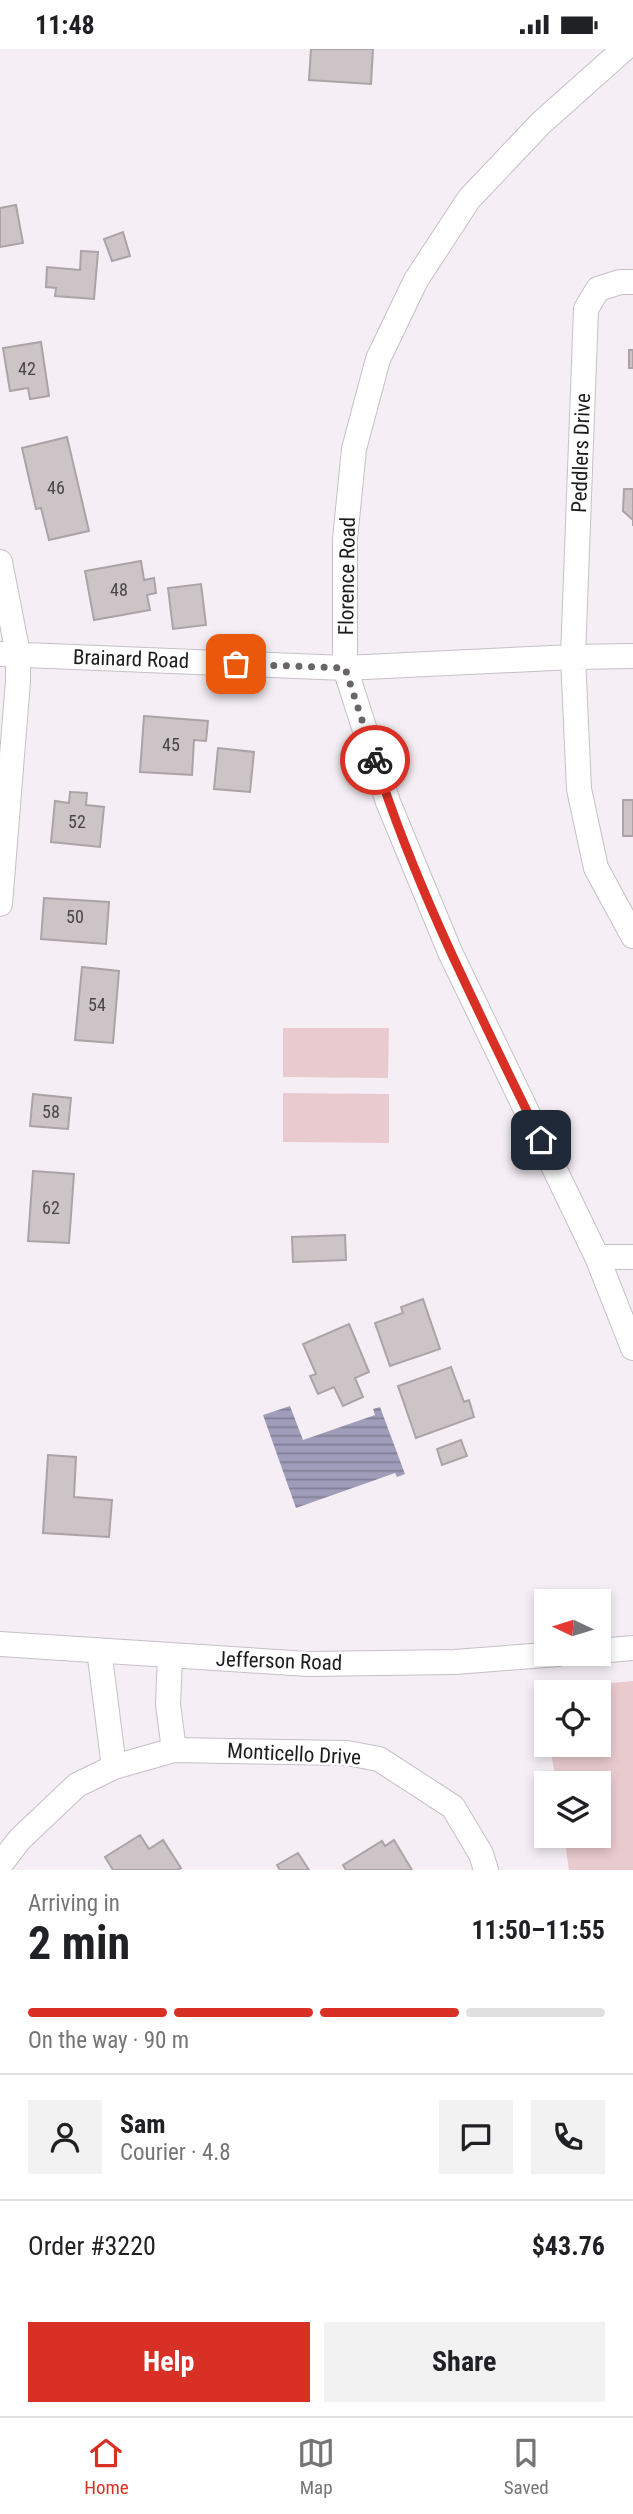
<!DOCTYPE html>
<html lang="en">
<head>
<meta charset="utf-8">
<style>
	:root { --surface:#fff; --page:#f2f2f2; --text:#202124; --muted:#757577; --line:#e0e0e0; --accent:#d93025 }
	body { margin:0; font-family:"Roboto Condensed",sans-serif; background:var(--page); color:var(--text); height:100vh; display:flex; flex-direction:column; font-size:26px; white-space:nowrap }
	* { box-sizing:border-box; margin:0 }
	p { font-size:23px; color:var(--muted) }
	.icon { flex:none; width:38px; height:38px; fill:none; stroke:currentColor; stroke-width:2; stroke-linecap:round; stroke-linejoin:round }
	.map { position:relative; height:1821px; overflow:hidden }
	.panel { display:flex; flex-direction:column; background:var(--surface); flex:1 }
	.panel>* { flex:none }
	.needle { width:46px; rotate:274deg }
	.controls { position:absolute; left:534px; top:1540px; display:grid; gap:14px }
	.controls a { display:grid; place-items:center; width:77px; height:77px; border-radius:0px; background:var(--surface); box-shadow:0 4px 10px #0003; font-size:35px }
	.pin { position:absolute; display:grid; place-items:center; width:60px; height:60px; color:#fff; margin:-30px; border-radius:14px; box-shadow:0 4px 10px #0006 }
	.courier { position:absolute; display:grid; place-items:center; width:70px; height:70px; margin:-35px; border:5px solid #d93025; border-radius:50%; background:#fff; color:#222; box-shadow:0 2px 9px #0007 }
	.head em { font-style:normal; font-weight:700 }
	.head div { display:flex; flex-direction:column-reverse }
	.head { display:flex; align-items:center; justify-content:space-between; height:119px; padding:0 28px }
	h1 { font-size:46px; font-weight:700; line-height:52px }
	.bar { display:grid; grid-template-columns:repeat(4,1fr); gap:10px 7px; align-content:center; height:84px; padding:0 28px }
	.bar i { height:9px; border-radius:5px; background:var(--line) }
	.bar .on { background:var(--accent) }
	.bar p { grid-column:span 4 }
	.line { display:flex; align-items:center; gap:18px; padding:0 28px; border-top:2px solid var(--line) }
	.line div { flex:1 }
	.round { display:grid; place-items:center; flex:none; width:74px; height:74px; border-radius:0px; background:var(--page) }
	.cta { display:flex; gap:14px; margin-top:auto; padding:14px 28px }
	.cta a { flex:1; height:80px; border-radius:0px; background:var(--accent); color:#fff; font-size:28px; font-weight:700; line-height:80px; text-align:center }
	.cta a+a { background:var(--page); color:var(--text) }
	.status { display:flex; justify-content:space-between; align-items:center; height:49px; padding:0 35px; background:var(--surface); direction:ltr }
	.status svg { height:19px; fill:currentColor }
	.tab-bar { display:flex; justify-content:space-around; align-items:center; height:98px; border-top:2px solid var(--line); background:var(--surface); font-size:19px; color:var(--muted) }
	.tab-bar a { display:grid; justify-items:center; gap:4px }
	.tab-bar .on { color:var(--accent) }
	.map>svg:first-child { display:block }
	.green { fill:#e9cbcf }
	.water { fill:url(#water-rules) }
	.building { fill:#ccc4c7; stroke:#aba3a6; stroke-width:2 }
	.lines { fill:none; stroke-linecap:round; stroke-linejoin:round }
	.minor-casing { stroke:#c6c0c6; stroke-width:26 }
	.minor { stroke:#fff; stroke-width:24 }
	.done { stroke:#696569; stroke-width:7; stroke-dasharray:0 12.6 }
	.route { stroke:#d93025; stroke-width:9 }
	.labels { text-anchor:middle; stroke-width:5; stroke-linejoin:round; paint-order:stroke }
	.number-label { font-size:18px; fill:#494548 }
	.street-label { font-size:21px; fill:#1d1b1d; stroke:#fff }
</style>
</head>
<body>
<div class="status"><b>11:48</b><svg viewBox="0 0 49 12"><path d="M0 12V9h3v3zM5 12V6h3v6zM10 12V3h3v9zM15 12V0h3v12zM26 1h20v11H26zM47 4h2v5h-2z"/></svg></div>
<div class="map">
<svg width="633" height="1821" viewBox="0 0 633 1821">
	<defs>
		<pattern id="water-rules" width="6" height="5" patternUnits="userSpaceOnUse" patternTransform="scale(1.75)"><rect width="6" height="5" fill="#9f9db9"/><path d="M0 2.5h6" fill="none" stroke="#817f96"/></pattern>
	</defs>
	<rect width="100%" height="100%" fill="#f5eff5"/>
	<path class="green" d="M283,979H389L388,1029L283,1028Z
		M283,1044L389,1045V1094L283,1093Z
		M633,1632V1821H569L564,1787H598V1734H556L550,1696H598V1643H546V1670L541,1640Z"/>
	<path class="water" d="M290,1357L303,1391L375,1366L373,1360L380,1358L405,1425L397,1428L395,1424L296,1459L263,1366Z"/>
	<path class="building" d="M311,0H373L371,35L309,31Z
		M16,156L23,194L0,198V159Z
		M123,183L130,207L112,212L104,190Z
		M81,202L98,203L94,250L55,247L56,239L46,238L47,218L80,221Z
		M41,293L49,347L30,350L28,339L10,342L3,299Z
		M629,301H633V319H629Z
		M67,388L89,482L49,491L41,459L36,460L22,399Z
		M624,440H633V477V471L623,462Z
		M141,512L144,531L154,529L156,544L147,546L150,561L94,571L85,522Z
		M201,535L206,576L173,580L168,539Z
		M144,667L208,672L206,692L194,691L192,726L140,723Z
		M218,699L254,703L250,743L214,740Z
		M70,743L87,744L86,756L104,758L100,798L51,793L55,752L69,754Z
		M623,751H633V787H623Z
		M44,849L109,853L106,895L41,890Z
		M82,918L119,922L113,994L75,991Z
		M33,1045L71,1049L68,1080L30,1077Z
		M33,1122L74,1125L69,1194L28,1192Z
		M345,1186L346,1211L293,1213L292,1188Z
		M423,1250L440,1300L390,1317L375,1274L403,1264L401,1258Z
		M349,1275L369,1323L355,1329L363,1348L343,1357L334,1338L318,1345L310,1327L316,1325L303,1295Z
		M451,1318L464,1353L469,1351L474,1368L416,1389L398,1337Z
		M461,1391L467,1407L442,1416L437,1400Z
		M48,1406L76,1408L74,1448L112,1451L109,1488L43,1484Z
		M140,1786L149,1800L163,1791L181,1819L177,1821H113L105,1808Z
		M394,1791L412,1821H346L343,1816L382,1792L385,1797Z
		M298,1804L309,1821H280L277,1816Z"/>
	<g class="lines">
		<defs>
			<path id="minor" d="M624,0L541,74L469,150L416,231L378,310L354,400L345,490V619L388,753L450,903L597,1208L633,1299
				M633,233H620L598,240L586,260L573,608L579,740L596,819L633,887
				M0,513L18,605V632L0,855
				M0,605L345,619L573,608L633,607
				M597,1208H633
				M0,1595L308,1615L455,1613L558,1605
				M598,1602L633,1599
				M170,1607L168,1655L174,1701
				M114,1718L174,1701L347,1704L379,1710L453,1758L481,1805L486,1821
				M0,1816L20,1790L77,1736L114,1718L99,1601"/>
		</defs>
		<use href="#minor" class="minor-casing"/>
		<use href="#minor" class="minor"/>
	</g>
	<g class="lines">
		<path class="done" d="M236,615L345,619L375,711"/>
		<path class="route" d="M375,711C417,843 481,967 541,1091"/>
	</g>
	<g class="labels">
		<g class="number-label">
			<text x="27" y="326">42</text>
			<text x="56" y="445">46</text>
			<text x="119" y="547">48</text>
			<text x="171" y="702">45</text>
			<text x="77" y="779">52</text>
			<text x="75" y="874">50</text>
			<text x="97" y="962">54</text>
			<text x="51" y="1069">58</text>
			<text x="51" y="1165">62</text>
		</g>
		<g class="street-label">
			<text transform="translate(581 404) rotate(-88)" y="7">Peddlers Drive</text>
			<text transform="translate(347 527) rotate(-89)" y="7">Florence Road</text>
			<text transform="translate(131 610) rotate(2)" y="7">Brainard Road</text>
			<text transform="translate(279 1612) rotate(2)" y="7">Jefferson Road</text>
			<text transform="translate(294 1705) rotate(3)" y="7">Monticello Drive</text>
		</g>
	</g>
</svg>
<div class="controls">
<a><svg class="needle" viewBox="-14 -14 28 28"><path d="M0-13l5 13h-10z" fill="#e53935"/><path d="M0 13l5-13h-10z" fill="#757577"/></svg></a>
<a><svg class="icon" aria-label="locate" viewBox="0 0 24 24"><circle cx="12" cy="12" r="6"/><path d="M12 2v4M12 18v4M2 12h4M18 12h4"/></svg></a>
<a><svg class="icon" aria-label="layers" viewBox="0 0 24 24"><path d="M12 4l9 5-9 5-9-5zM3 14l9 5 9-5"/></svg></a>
</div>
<div class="pin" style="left:236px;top:615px;background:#ea580c"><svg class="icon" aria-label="bag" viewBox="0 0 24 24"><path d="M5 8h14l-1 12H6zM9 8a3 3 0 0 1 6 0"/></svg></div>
<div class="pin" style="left:541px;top:1091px;background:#1f2937"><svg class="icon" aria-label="home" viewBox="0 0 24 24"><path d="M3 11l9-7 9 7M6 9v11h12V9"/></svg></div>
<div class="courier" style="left:375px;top:711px"><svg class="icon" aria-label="bike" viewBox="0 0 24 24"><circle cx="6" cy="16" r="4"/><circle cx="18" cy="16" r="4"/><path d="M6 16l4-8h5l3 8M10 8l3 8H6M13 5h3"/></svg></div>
</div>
<section class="panel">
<div class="head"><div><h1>2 min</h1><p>Arriving in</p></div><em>11:50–11:55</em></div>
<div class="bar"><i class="on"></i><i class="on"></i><i class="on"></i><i></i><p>On the way · 90 m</p></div>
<div class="line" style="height:126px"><a class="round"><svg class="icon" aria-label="person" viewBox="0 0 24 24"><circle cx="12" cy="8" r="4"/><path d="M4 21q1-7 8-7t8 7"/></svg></a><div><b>Sam</b><p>Courier · 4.8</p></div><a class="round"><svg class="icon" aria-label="chat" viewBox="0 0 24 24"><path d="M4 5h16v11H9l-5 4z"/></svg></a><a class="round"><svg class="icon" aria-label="phone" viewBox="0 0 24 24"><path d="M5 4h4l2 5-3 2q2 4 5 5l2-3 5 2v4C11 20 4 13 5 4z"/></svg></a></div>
<div class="line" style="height:91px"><div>Order #3220</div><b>$43.76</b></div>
<div class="cta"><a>Help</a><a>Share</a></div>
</section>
<nav class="tab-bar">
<a class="on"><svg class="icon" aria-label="home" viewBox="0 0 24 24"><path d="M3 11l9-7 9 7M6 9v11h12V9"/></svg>Home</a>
<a><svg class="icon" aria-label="map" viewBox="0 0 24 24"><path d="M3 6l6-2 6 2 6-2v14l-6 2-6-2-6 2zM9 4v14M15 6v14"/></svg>Map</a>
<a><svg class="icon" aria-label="saved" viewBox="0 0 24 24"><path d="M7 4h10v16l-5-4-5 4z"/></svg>Saved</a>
</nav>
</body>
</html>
